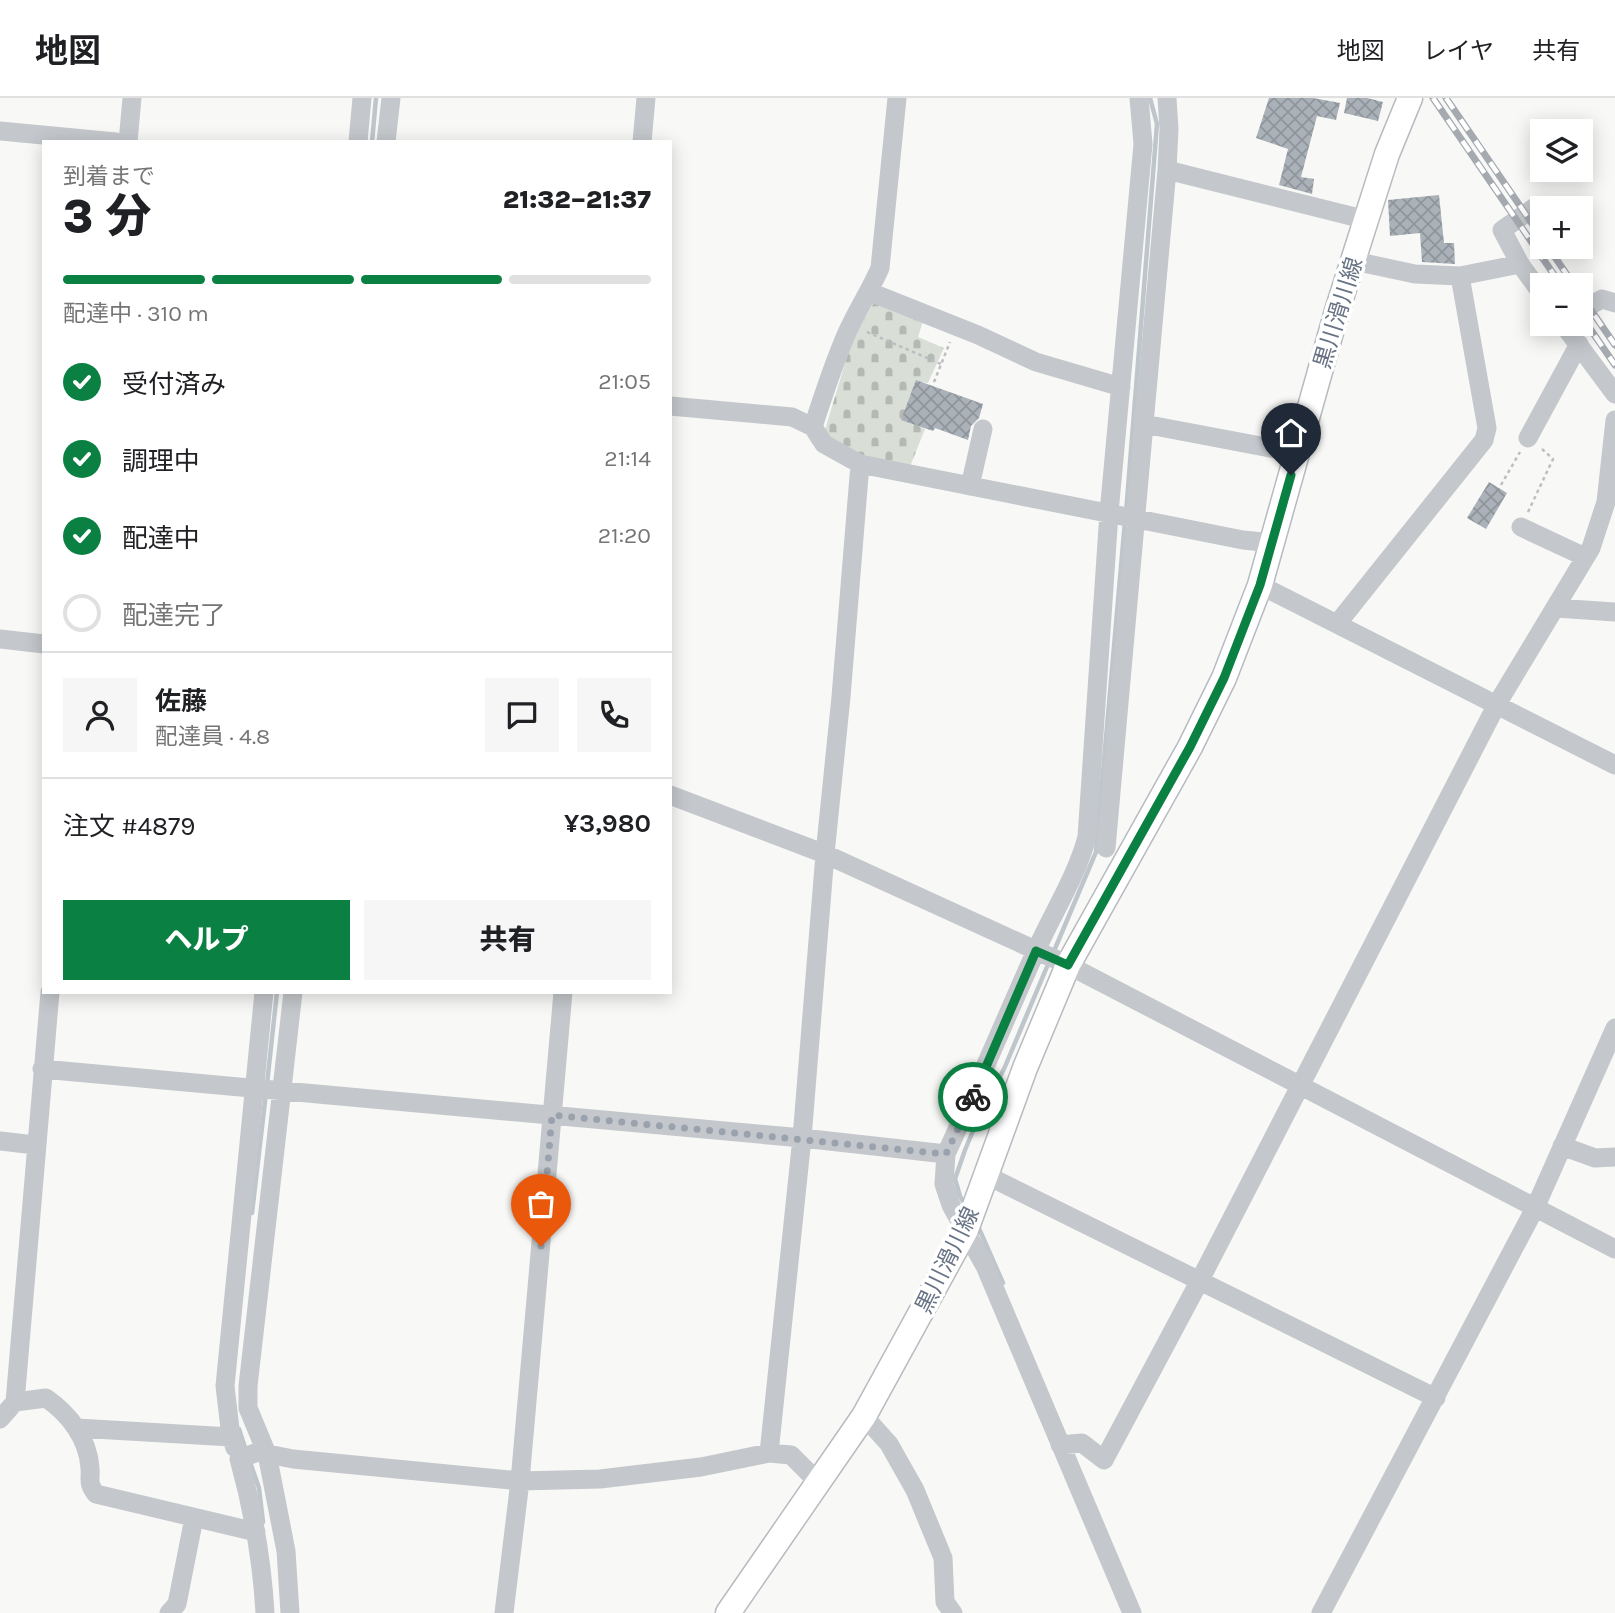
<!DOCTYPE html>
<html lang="ja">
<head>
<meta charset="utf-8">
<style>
	:root { --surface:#fff; --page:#f6f6f6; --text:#202124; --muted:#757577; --line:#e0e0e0; --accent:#0b8043 }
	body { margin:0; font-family:Karla,"Noto Sans JP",sans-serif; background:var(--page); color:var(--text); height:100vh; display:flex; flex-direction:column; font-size:26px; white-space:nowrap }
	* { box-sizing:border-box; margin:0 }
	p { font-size:23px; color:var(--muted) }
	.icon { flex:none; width:38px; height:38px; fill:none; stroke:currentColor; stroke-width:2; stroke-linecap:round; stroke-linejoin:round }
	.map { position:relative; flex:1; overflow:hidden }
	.details { position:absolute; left:42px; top:42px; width:630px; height:854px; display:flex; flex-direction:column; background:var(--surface); border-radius:0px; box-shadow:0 4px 18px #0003 }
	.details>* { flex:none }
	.fabs { position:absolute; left:1530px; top:21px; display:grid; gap:14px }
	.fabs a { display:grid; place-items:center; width:63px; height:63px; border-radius:0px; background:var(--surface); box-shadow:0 4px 18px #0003; font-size:35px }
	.pin { position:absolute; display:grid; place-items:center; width:60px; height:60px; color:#fff; margin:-72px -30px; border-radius:50% 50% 50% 0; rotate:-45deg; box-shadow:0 0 7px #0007 }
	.pin .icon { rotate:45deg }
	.courier { position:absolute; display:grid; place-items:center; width:70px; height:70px; margin:-35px; border:5px solid #0b8043; border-radius:50%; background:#fff; color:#222; box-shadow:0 2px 9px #0007 }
	.head em { font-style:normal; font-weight:800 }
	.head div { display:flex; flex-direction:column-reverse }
	.head { display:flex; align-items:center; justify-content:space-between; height:119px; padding:0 21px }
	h1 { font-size:46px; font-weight:800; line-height:52px }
	.bar { display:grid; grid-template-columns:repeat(4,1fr); gap:10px 7px; align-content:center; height:84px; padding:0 21px }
	.bar i { height:9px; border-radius:5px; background:var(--line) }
	.bar .current { background:var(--accent) }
	.bar p { grid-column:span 4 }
	.line { display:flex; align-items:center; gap:18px; padding:0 21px; border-top:2px solid var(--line) }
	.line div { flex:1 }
	.round { display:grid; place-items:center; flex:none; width:74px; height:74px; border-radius:0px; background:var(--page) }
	ol { padding:0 21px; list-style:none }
	li { display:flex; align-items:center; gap:21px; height:77px }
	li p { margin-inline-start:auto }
	li .icon { padding:7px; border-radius:50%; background:var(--accent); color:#fff; stroke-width:4 }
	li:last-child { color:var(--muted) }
	li i { width:38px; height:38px; border:4px solid var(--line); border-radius:50% }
	.button { display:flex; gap:14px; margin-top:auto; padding:14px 21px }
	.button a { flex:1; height:80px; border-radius:0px; background:var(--accent); color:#fff; font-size:28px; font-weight:800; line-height:80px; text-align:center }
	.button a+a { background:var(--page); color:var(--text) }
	header { display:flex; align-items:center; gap:42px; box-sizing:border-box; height:98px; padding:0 35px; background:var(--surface); border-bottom:2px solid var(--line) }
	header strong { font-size:33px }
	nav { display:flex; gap:38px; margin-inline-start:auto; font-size:24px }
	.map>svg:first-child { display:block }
	.cemetery { fill:url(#cemetery-stones) }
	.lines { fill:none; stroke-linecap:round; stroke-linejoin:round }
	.stream { stroke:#bec6cc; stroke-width:4.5 }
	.building { fill:url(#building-cross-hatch) }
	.major-casing { stroke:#b7babf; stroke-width:27 }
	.path { stroke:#bcbec1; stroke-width:2.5; stroke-dasharray:3.5 3.5; stroke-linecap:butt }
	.minor { stroke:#c4c7cb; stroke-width:19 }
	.major { stroke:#fff; stroke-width:24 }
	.rail-casing { stroke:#a5a9b0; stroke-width:7 }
	.rail { stroke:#fff; stroke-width:4.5; stroke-dasharray:13; stroke-linecap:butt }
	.done { stroke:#9aa2ad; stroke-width:7; stroke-dasharray:0 12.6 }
	.route { stroke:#0b8043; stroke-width:9 }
	.labels { text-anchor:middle; stroke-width:7; stroke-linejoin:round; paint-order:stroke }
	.street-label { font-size:23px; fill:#687485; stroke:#fff }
</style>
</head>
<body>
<header>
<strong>地図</strong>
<nav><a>地図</a><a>レイヤ</a><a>共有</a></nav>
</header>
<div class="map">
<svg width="1615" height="1515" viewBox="0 0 1615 1515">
	<defs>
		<pattern id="cemetery-stones" width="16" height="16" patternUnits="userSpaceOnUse" patternTransform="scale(1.75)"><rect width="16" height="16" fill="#d9dfd7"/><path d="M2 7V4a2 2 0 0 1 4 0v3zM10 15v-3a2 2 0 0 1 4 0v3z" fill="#b4b9b4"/></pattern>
		<pattern id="building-cross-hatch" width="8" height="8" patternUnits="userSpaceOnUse" patternTransform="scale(1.75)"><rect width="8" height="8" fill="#aab1b8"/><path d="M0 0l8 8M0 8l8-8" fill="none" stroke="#8e959b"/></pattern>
	</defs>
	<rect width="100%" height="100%" fill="#f8f8f6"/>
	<path class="cemetery" d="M874,204L924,220L918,239L944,250L928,285L916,283L902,321L925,331L909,371L882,366L836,346L825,332L851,245Z"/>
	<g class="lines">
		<path class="stream" d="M372,44L376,0
			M1126,415L1157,26L1150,0
			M1054,853L1096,754L1125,423
			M267,986L277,894
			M965,1107L960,1098L955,1081L965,1052L981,1014L1004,971L1049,864
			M252,1115L266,995
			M977,1126L1003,1185
			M239,1331L246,1353
			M250,1364L259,1390L263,1424"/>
	</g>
	<path class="building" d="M1269,0H1313L1340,5L1336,22L1317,18L1301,79L1314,81L1312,96L1279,87L1288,51L1256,40Z
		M1347,0H1367L1383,4L1378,23L1344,15Z
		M1439,97L1444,145H1454L1455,166L1422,164L1420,135L1390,138L1388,102Z
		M916,282L983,306L979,320L971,328L968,342L935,330L933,333L901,322Z
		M1489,384L1507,395L1486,431L1467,420Z"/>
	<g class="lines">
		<defs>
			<path id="major" d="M728,1515L864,1318L966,1132L1025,970L1068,867L1190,649L1224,580L1260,487L1337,213L1387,56L1410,0"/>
		</defs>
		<use href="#major" class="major-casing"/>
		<path class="path" d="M867,234L941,266
			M934,284L950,244
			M1501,387L1520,354
			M1528,414L1553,361L1542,351"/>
		<path class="minor" d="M1167,0L1169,31L1167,72
			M0,33L116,44
			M128,44L132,0
			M358,44L362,0
			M386,44L391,0
			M642,44L646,0
			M1535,109L1502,132L1520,166L1542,196
			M1354,163L1415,176L1460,178L1520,166
			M870,194L978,237L1036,264L1121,289
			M1580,213L1602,201L1615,205
			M1563,226L1615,296
			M670,308L792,319L813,329L824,346L860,366L1243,442L1273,445
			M1144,326L1167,72L1367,122
			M813,329C823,298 833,267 846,237C856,214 870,193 880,170L897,0
			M1528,340L1579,246
			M970,388L983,331
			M1521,429L1585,459
			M1260,487L1615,667
			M1555,510L1615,514
			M1337,526L1484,342L1487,330L1460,178
			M0,541L44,546
			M670,697L825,756L1068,867L1615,1151
			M1106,750L1144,326L1297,355
			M42,971L802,1040L946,1056L944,1086L951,1107L985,1168L1132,1515
			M0,1043L35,1047
			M1562,1048L1595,1060L1615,1059
			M946,1056C977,989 1005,922 1035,855C1052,816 1076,780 1087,739L1109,415L1143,46L1139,0
			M984,1076L1436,1300
			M15,1304L50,894
			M864,1318L889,1346L915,1392L943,1460L945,1504L953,1515
			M0,1321L15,1304L46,1300C69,1316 88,1340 90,1370C91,1383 87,1384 96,1396L256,1434
			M77,1330L231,1339L235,1350
			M231,1339L225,1288L264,894
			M1060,1347L1082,1345L1104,1362L1199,1184L1497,606L1591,450L1606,404L1615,322
			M769,1355L802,1040L825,756L841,599L860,366
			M169,1515L177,1506L194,1420
			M265,1515C262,1463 253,1411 239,1361L258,1354L293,1361L520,1383L600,1381L701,1369L769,1355L791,1357L819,1385
			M290,1515L286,1453L267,1356L248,1310V1288L293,894
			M504,1515L520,1383L563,894
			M1321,1515L1535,1110L1615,930"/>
		<use href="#major" class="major"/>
		<defs>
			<path id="rail" d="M1433,0L1561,187
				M1446,0L1542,140
				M1548,149L1574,187
				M1580,196L1615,247
				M1580,216L1615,267"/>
		</defs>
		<use href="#rail" class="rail-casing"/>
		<use href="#rail" class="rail"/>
	</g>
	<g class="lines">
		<path class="done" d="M541,1148L552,1017L946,1056L973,999"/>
		<path class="route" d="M973,999L1036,853L1068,867L1190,649L1224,580L1260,487L1291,377"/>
	</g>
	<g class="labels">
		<g class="street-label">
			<text transform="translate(1338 215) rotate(-73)" y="8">黒川滑川線</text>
			<text transform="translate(947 1162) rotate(-64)" y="8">黒川滑川線</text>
		</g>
	</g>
</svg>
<div class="fabs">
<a><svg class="icon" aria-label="layers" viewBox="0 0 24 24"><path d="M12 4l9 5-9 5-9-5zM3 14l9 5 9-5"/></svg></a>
<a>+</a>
<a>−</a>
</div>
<div class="pin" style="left:541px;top:1148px;background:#ea580c"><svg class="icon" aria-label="bag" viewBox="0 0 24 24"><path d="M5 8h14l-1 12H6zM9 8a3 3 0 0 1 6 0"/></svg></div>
<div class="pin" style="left:1291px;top:377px;background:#1f2937"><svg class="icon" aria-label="home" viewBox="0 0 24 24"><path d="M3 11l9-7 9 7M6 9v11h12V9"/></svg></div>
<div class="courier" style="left:973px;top:999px"><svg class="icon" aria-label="bike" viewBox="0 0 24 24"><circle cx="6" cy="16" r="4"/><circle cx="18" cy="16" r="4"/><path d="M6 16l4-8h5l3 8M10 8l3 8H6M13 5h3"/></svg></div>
<section class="details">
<div class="head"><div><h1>3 分</h1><p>到着まで</p></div><em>21:32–21:37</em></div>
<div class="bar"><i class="current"></i><i class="current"></i><i class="current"></i><i></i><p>配達中 · 310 m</p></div>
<ol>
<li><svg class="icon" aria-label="check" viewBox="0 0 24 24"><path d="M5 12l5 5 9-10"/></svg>受付済み<p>21:05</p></li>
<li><svg class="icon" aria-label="check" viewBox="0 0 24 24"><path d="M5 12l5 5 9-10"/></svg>調理中<p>21:14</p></li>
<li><svg class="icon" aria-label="check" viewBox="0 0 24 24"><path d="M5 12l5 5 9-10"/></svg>配達中<p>21:20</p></li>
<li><i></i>配達完了</li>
</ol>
<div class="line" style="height:126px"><a class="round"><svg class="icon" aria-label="person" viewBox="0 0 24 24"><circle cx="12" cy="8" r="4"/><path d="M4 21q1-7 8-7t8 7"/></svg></a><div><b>佐藤</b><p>配達員 · 4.8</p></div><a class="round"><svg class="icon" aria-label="chat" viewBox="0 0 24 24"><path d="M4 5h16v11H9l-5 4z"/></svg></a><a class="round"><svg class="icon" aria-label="phone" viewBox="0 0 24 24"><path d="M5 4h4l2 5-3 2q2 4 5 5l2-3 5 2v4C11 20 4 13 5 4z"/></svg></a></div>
<div class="line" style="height:91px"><div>注文 #4879</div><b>¥3,980</b></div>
<div class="button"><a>ヘルプ</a><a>共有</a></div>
</section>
</div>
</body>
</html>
